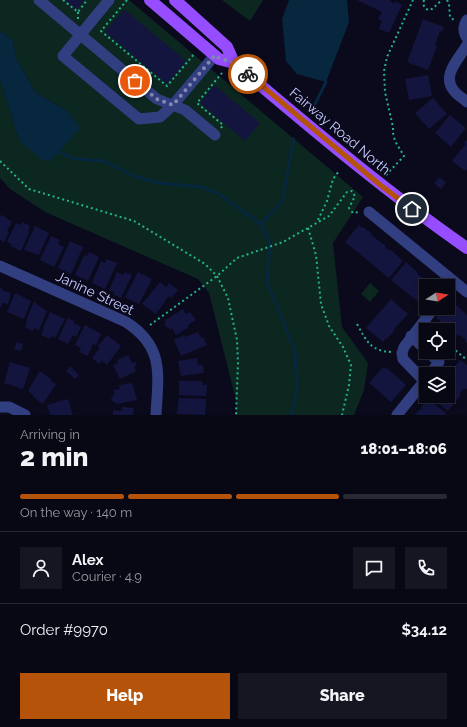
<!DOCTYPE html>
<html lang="en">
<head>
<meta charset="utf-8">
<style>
	:root { --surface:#080815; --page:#161622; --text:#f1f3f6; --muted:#989aa0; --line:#292934; --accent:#b45309 }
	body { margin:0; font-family:Raleway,sans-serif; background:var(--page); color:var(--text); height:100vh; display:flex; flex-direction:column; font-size:15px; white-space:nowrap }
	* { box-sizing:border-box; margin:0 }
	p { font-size:13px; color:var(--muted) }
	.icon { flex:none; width:22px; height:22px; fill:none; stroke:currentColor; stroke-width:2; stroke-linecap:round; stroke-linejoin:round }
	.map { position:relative; height:415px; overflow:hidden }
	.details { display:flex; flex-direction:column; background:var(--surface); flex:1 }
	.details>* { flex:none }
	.needle { width:26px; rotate:78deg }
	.fabs { position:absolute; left:419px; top:279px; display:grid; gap:8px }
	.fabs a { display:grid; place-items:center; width:36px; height:36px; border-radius:0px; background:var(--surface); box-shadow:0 2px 6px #0003,0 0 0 1px var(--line); font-size:20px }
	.pin { position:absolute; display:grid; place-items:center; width:34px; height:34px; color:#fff; margin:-17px; border:2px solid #fff; border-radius:50%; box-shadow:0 1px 4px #0007 }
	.courier { position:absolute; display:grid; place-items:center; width:40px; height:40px; margin:-20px; border:3px solid #b45309; border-radius:50%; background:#fff; color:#222; box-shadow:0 1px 5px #0007 }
	.head em { font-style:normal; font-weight:800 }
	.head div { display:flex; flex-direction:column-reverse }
	.head { display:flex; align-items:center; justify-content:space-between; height:68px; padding:0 20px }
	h1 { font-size:26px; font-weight:800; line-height:30px }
	.bar { display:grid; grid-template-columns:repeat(4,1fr); gap:6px 4px; align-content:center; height:48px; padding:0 20px }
	.bar i { height:5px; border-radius:3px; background:var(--line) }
	.bar .active { background:var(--accent) }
	.bar p { grid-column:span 4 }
	.line { display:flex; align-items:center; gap:10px; padding:0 20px; border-top:1px solid var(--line) }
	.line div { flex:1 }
	.round { display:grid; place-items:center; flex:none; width:42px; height:42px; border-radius:0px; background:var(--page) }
	.action { display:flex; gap:8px; margin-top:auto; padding:8px 20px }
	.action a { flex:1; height:46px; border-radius:0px; background:var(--accent); color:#fff; font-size:16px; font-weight:800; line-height:46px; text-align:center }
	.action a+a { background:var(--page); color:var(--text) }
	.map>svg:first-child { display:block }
	.green { fill:#0c2620 }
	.water { fill:#07273e }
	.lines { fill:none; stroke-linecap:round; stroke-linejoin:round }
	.stream { stroke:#07273e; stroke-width:3 }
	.building { fill:#14153e }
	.path { stroke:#23b48d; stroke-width:2; stroke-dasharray:2 3; stroke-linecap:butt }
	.minor { stroke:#313e7f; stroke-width:11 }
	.major { stroke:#964cff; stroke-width:12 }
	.done { stroke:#8487b0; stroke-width:4; stroke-dasharray:0 7.2 }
	.route { stroke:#b45309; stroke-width:5 }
	.labels { text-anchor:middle; stroke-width:3; stroke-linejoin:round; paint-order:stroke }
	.street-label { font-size:14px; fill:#c5caff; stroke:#0a0a1c }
</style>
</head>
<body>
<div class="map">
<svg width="467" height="415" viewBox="0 0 467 415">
	<rect width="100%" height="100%" fill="#0a0a1c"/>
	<path class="green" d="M0,0H129L363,197L333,243L342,327L368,363L364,390L354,415H236L237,404L209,293L198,279L45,212L10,189L0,178V80L19,140L67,111L36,93L16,58L13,41L0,31Z
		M222,0H263L250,21Z
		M370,283L379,291L370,302L361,294Z"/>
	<path class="water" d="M289,0H347L349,22L326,82L297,74L286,61L282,19Z
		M0,31L13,41L16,58L36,93L67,111L80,128L51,161L42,160L19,140L0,80Z"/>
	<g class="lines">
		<path class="stream" d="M315,104L326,82
			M59,152L76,159L104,161L134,176L159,183L202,187L219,194L261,224L270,243L267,282L295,351L297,389L291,415
			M261,224L282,202L294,139"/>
	</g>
	<path class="building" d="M65,0H84L76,10Z
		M357,0H391L390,1L395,4V1L402,5L389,33L379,29L382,21L378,19L382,12Z
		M125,10L185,60V63L167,84L105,32L123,11Z
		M423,19L444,27L442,32L440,31L435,45L437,46L428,70L407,62Z
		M428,75L432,96L409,100L405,79Z
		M214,85L260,123L245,141L200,103Z
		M433,98L447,114L429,129L415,113Z
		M450,115L466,128L451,147L435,133Z
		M467,140V169L465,171L452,161L466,144L464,143Z
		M439,177L446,182L441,189L434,183Z
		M2,215L12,222L7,231L9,232L4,242L0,240V216Z
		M22,222L30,226L28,232L29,233L21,251L11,246V244L7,242L16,223L21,225Z
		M359,225L362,228L363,227L372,234L371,235L386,246L385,247L390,251L391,250L403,261L389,278L345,242Z
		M35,226L49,233L39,255L24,250Z
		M51,236L60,240L58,244L64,247L54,267L40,260Z
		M70,241L83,247L71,274L58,268Z
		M89,252L99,257L88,281L75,275L84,255L87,256Z
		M106,259L117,263L105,289L92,283L101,261L105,263Z
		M406,262L418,273L417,274L432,284L431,286H426V298L421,304L391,280Z
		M117,272L123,275L125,272L132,275L121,298L113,294L114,292L109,290Z
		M138,272L152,279L139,304L125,297Z
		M160,282L166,287L169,283L178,290L171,298L169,296L156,314L142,304Z
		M0,287L2,288V290L11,293L8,304L2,303L0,309Z
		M15,293L31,301L24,319L7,312Z
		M391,299L408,314L394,329L395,330L387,339L386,338L383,342L366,328Z
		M451,300L467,315V343L465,341L466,340L460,335L458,336L436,318L445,308H448V304Z
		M34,302L47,311L39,330L34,328L33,331L25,327L27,321L26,320Z
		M183,309L186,314L190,312L196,320L188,325L189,327L176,335L172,328L170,330L168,327L167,328L164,324L166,323L164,321Z
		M50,312L65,319L55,338L51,336L50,339L41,335L44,329L43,328Z
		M68,318L74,321L73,323L81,327L76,337L73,335L68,344L58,339Z
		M85,325L101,334L96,345L93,344L88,356L79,352L81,348L75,345Z
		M198,332L201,338L203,337L207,345L181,356L174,340L184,335L185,337Z
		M107,335L121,346L107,365L102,361L99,364L92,358L100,348L98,346Z
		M17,342L23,344L21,351L14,349Z
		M128,355L132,363L135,362L137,365L134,367L136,371L120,379L113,365L118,363L117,360Z
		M197,358L198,365H203L204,373L181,376L178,361Z
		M460,360L467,365V388L466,390L464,388L459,394L461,395L448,411L430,396H448V375L452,370L453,371L455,368H454Z
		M10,362L30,368L23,389L4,383Z
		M70,366L79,375L75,379L66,371Z
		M383,367L386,369L387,368L406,385L391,402L369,383Z
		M39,372H41L51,379V381L56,384L43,404L33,397L34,396L28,391Z
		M179,381H202V385H207L206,396L179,395Z
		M132,383L137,400L116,404L115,402L112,401L111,397L114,395V390L120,389L119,385Z
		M179,398L206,399L205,415L177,414Z
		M68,399L73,415H50L47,405Z
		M429,400L446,413L445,415H415L420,409L421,410L422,408L421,407L425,402L426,403Z
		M122,407L134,408L133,415H113V410L122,411Z"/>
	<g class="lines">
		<path class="path" d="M63,0L78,12L87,0
			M127,0L101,31L167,86L195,53
			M424,0L423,4L425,8L428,10L432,9L442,0
			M447,0L449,4L450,17L454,20
			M78,12V19
			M221,128L223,125L197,103L222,73
			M0,161L29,189L134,221L205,264L217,276L228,298L237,340L238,363L236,415
			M386,175L404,156L395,141L393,133V127L385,92L384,71L387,57L413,0
			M318,220L327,201L333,179L339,171
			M308,228L316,255L321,304L329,326L343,347L351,365L349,385L342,415
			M357,324C366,340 370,351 391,352
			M150,325L217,276L237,258L283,242L329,216L347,192L352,191L355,196L349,208L353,213L359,212
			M448,344L467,360"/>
		<path class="minor" d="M39,0L157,99L185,110L215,135
			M109,0L63,56L139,119L160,117L173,105L215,55
			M467,20C463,26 463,32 467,38
			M467,45C459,59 440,76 455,92C458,96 463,98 467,102
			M369,212L467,292
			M0,266L126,322C165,347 158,375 156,415
			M448,290L454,282
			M411,336L426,350
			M428,352L439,362L430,374
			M424,381L403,359L402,353L404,347L434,308
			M0,407H9L25,415
			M397,415L426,379"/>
		<path class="major" d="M150,0L219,59L234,63C310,127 385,191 467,248
			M175,0L227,47L234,63"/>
	</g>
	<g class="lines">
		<path class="done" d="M135,81L157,99L173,105L215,55L219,58L234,63L248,74"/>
		<path class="route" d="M248,74L379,184L412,209"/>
	</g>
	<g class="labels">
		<g class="street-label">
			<text transform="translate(340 131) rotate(40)" y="5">Fairway Road North</text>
			<text transform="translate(95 293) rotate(25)" y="5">Janine Street</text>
		</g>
	</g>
</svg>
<div class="fabs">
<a><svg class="needle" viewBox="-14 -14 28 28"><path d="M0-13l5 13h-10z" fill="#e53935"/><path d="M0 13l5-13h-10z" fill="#989aa0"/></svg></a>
<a><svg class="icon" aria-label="locate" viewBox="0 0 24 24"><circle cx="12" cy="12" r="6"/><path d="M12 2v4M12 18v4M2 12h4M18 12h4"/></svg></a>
<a><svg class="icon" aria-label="layers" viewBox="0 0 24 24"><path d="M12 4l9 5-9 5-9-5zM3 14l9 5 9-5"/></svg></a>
</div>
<div class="pin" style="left:135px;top:81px;background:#ea580c"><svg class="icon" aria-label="bag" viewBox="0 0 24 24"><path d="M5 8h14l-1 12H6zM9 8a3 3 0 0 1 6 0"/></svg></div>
<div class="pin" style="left:412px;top:209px;background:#1f2937"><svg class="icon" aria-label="home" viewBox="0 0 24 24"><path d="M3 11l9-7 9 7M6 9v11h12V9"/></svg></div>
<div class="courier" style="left:248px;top:74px"><svg class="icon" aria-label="bike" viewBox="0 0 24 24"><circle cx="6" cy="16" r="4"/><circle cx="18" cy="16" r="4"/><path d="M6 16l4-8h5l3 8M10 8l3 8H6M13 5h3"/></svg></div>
</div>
<section class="details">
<div class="head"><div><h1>2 min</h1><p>Arriving in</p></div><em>18:01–18:06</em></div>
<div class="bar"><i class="active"></i><i class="active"></i><i class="active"></i><i></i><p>On the way · 140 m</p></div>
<div class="line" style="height:72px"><a class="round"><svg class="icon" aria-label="person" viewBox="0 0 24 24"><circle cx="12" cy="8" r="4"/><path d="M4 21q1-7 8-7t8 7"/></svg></a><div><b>Alex</b><p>Courier · 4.9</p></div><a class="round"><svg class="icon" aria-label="chat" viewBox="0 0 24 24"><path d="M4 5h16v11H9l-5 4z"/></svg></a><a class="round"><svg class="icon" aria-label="phone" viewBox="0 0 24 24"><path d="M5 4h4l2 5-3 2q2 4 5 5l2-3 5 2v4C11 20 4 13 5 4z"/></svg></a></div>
<div class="line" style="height:52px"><div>Order #9970</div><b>$34.12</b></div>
<div class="action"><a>Help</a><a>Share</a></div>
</section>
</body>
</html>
